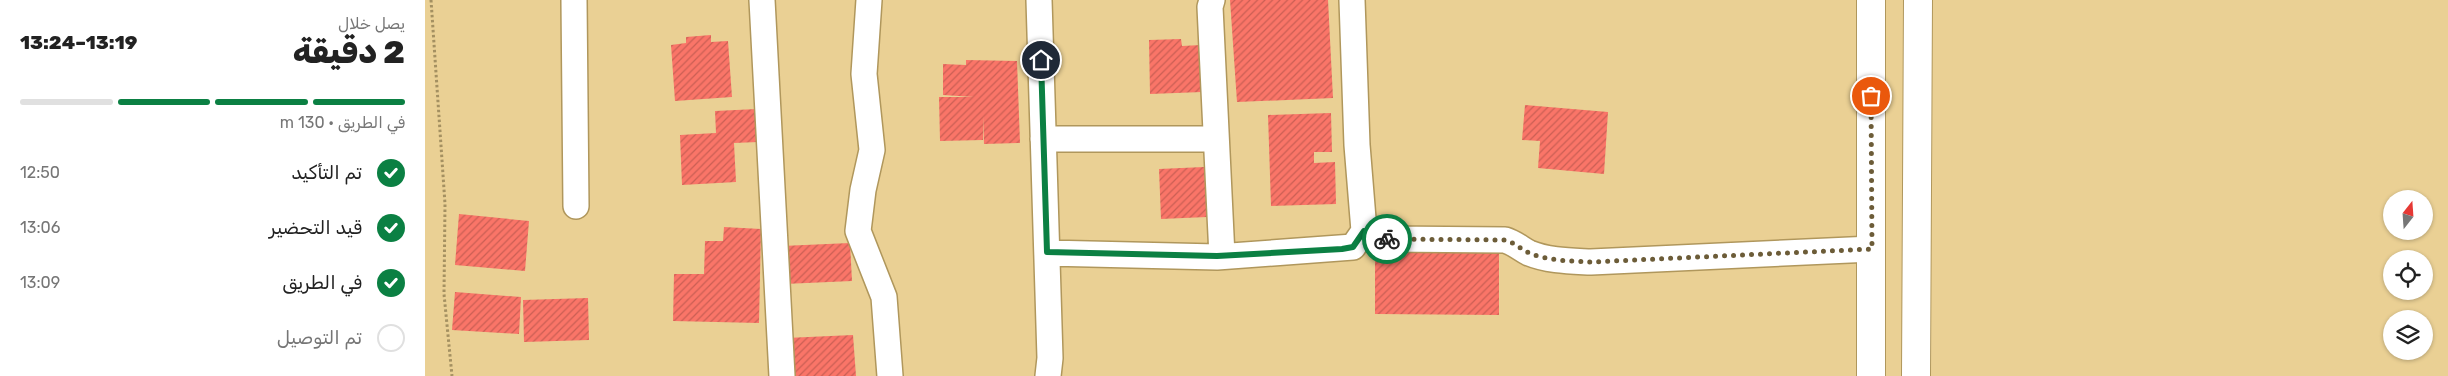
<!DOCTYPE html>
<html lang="ar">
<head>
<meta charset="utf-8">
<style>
	:root { --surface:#fff; --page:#f2f2f2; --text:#222; --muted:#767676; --line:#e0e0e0; --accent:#0b8043 }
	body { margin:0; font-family:Rubik,"Noto Naskh Arabic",sans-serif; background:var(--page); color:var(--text); direction:rtl; height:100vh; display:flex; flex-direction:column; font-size:19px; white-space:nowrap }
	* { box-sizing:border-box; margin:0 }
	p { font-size:16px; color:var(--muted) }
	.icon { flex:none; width:28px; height:28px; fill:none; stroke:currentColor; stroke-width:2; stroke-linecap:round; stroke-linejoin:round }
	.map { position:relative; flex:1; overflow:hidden; direction:ltr }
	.side { display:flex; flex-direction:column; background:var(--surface); width:425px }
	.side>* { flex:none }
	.needle { width:32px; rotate:17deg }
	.buttons { position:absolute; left:1958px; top:190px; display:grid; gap:10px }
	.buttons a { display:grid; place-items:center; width:50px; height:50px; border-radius:50%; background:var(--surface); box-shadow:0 1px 4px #0004; font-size:25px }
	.pin { position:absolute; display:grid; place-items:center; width:42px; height:42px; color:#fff; margin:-21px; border:2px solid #fff; border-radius:50%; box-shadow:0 1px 5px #0007 }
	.courier { position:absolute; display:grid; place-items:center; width:50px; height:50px; margin:-25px; border:4px solid #0b8043; border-radius:50%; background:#fff; color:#222; box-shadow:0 1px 6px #0007 }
	.headline em { font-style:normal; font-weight:800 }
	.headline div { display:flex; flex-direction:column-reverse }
	.headline { display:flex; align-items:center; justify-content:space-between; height:85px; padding:0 20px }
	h1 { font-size:32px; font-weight:800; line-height:38px }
	.bar { display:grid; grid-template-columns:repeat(4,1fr); gap:8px 5px; align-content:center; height:60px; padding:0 20px }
	.bar i { height:6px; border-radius:4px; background:var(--line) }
	.bar .selected { background:var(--accent) }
	.bar p { grid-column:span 4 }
	ol { padding:0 20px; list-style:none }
	li { display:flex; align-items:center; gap:15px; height:55px }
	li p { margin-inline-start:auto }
	li .icon { padding:5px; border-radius:50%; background:var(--accent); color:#fff; stroke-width:4 }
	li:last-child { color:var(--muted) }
	li i { width:28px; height:28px; border:2px solid var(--line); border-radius:50% }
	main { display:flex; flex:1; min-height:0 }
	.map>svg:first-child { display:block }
	.building { fill:url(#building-hatch) }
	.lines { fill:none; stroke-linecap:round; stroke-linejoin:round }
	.minor-casing { stroke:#b0975c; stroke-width:28 }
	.tertiary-casing { stroke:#b0975c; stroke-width:30 }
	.path { stroke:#a49061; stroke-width:3; stroke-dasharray:2.5 2.5; stroke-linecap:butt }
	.minor { stroke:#fff; stroke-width:25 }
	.tertiary { stroke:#fff; stroke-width:28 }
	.done { stroke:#6c5c38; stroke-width:5; stroke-dasharray:0 9 }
	.route { stroke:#0b8043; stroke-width:6 }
</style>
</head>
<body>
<main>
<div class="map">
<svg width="2023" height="376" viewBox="0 0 2023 376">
	<defs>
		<pattern id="building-hatch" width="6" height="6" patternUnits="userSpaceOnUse" patternTransform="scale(1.25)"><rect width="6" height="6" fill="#fa7568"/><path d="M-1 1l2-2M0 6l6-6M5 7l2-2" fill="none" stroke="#ca5f54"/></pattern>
	</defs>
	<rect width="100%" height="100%" fill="#ead094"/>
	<path class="building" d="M805,0H903L908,98L812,102Z
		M286,35V42L303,41L307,97L250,101L246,45L261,43V37Z
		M756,39L757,46L776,45L777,92L725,94L724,40Z
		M541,60L592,61L595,143L559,144L558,116V140L515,141L514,97H549L518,95V64L541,65Z
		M1100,105L1183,112L1179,174L1113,168L1115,141L1097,140Z
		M332,109L333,142L309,143L311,182L257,185L255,135L291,133L290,111Z
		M906,113L907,152H889V163L910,162L911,204L846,206L843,115Z
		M779,167L782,217L736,219L734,169Z
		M34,214L104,221L100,271L30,265Z
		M299,227L336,229L334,323L248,321L249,274H279L280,241H298Z
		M425,243L427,281L359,284L357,246Z
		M950,247L1074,249V315L950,314Z
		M30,292L96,297L94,334L27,330Z
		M163,298L164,340L99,342L98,300Z
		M428,335L431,376H363L361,338Z"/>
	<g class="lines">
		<defs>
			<path id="minor" d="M149,0L151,206
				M337,0L357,376
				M444,0L439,74L447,150L438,190L433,231L459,297L465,376
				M614,0L625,358L623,376
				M787,0L785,7L797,256
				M618,139H791
				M939,231L962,239L1080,240C1090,243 1096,249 1104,253C1123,261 1147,261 1166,262L1447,249
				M622,253L792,257L928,247L939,231L932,145L927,0"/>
			<path id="tertiary" d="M1446,0V376
				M1491,376L1493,0"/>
		</defs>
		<use href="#minor" class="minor-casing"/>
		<use href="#tertiary" class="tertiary-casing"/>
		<path class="path" d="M6,0L20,204L19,294L27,376"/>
		<use href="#minor" class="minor"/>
		<use href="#tertiary" class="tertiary"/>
	</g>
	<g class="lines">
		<path class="done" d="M962,239L1080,240C1090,243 1096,249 1104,253C1123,261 1147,261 1166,262L1447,249L1446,96"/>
		<path class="route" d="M616,60L622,252L792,256L917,249L928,247L939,231L962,239"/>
	</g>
</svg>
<div class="buttons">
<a><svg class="needle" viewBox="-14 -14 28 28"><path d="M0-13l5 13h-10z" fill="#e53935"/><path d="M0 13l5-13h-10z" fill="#767676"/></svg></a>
<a><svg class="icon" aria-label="locate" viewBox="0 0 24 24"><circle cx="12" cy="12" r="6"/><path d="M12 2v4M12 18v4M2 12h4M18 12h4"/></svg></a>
<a><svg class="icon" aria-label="layers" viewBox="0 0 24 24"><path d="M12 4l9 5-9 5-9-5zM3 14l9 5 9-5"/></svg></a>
</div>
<div class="pin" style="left:1446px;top:96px;background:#ea580c"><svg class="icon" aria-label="bag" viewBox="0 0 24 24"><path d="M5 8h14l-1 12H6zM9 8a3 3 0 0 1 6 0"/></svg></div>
<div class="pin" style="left:616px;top:60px;background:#1f2937"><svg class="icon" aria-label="home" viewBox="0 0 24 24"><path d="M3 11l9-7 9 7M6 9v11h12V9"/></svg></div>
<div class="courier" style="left:962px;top:239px"><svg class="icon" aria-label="bike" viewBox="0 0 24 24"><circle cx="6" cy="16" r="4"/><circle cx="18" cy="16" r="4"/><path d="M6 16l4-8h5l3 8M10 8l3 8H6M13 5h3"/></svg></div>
</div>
<section class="side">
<div class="headline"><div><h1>2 دقيقة</h1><p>يصل خلال</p></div><em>13:19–13:24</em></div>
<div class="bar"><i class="selected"></i><i class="selected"></i><i class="selected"></i><i></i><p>في الطريق · 130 m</p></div>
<ol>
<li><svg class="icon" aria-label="check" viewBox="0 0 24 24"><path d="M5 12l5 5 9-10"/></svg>تم التأكيد<p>12:50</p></li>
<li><svg class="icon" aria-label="check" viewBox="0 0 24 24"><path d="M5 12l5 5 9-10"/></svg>قيد التحضير<p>13:06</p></li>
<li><svg class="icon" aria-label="check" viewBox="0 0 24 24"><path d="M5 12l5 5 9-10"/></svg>في الطريق<p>13:09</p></li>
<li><i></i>تم التوصيل</li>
</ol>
</section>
</main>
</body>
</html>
